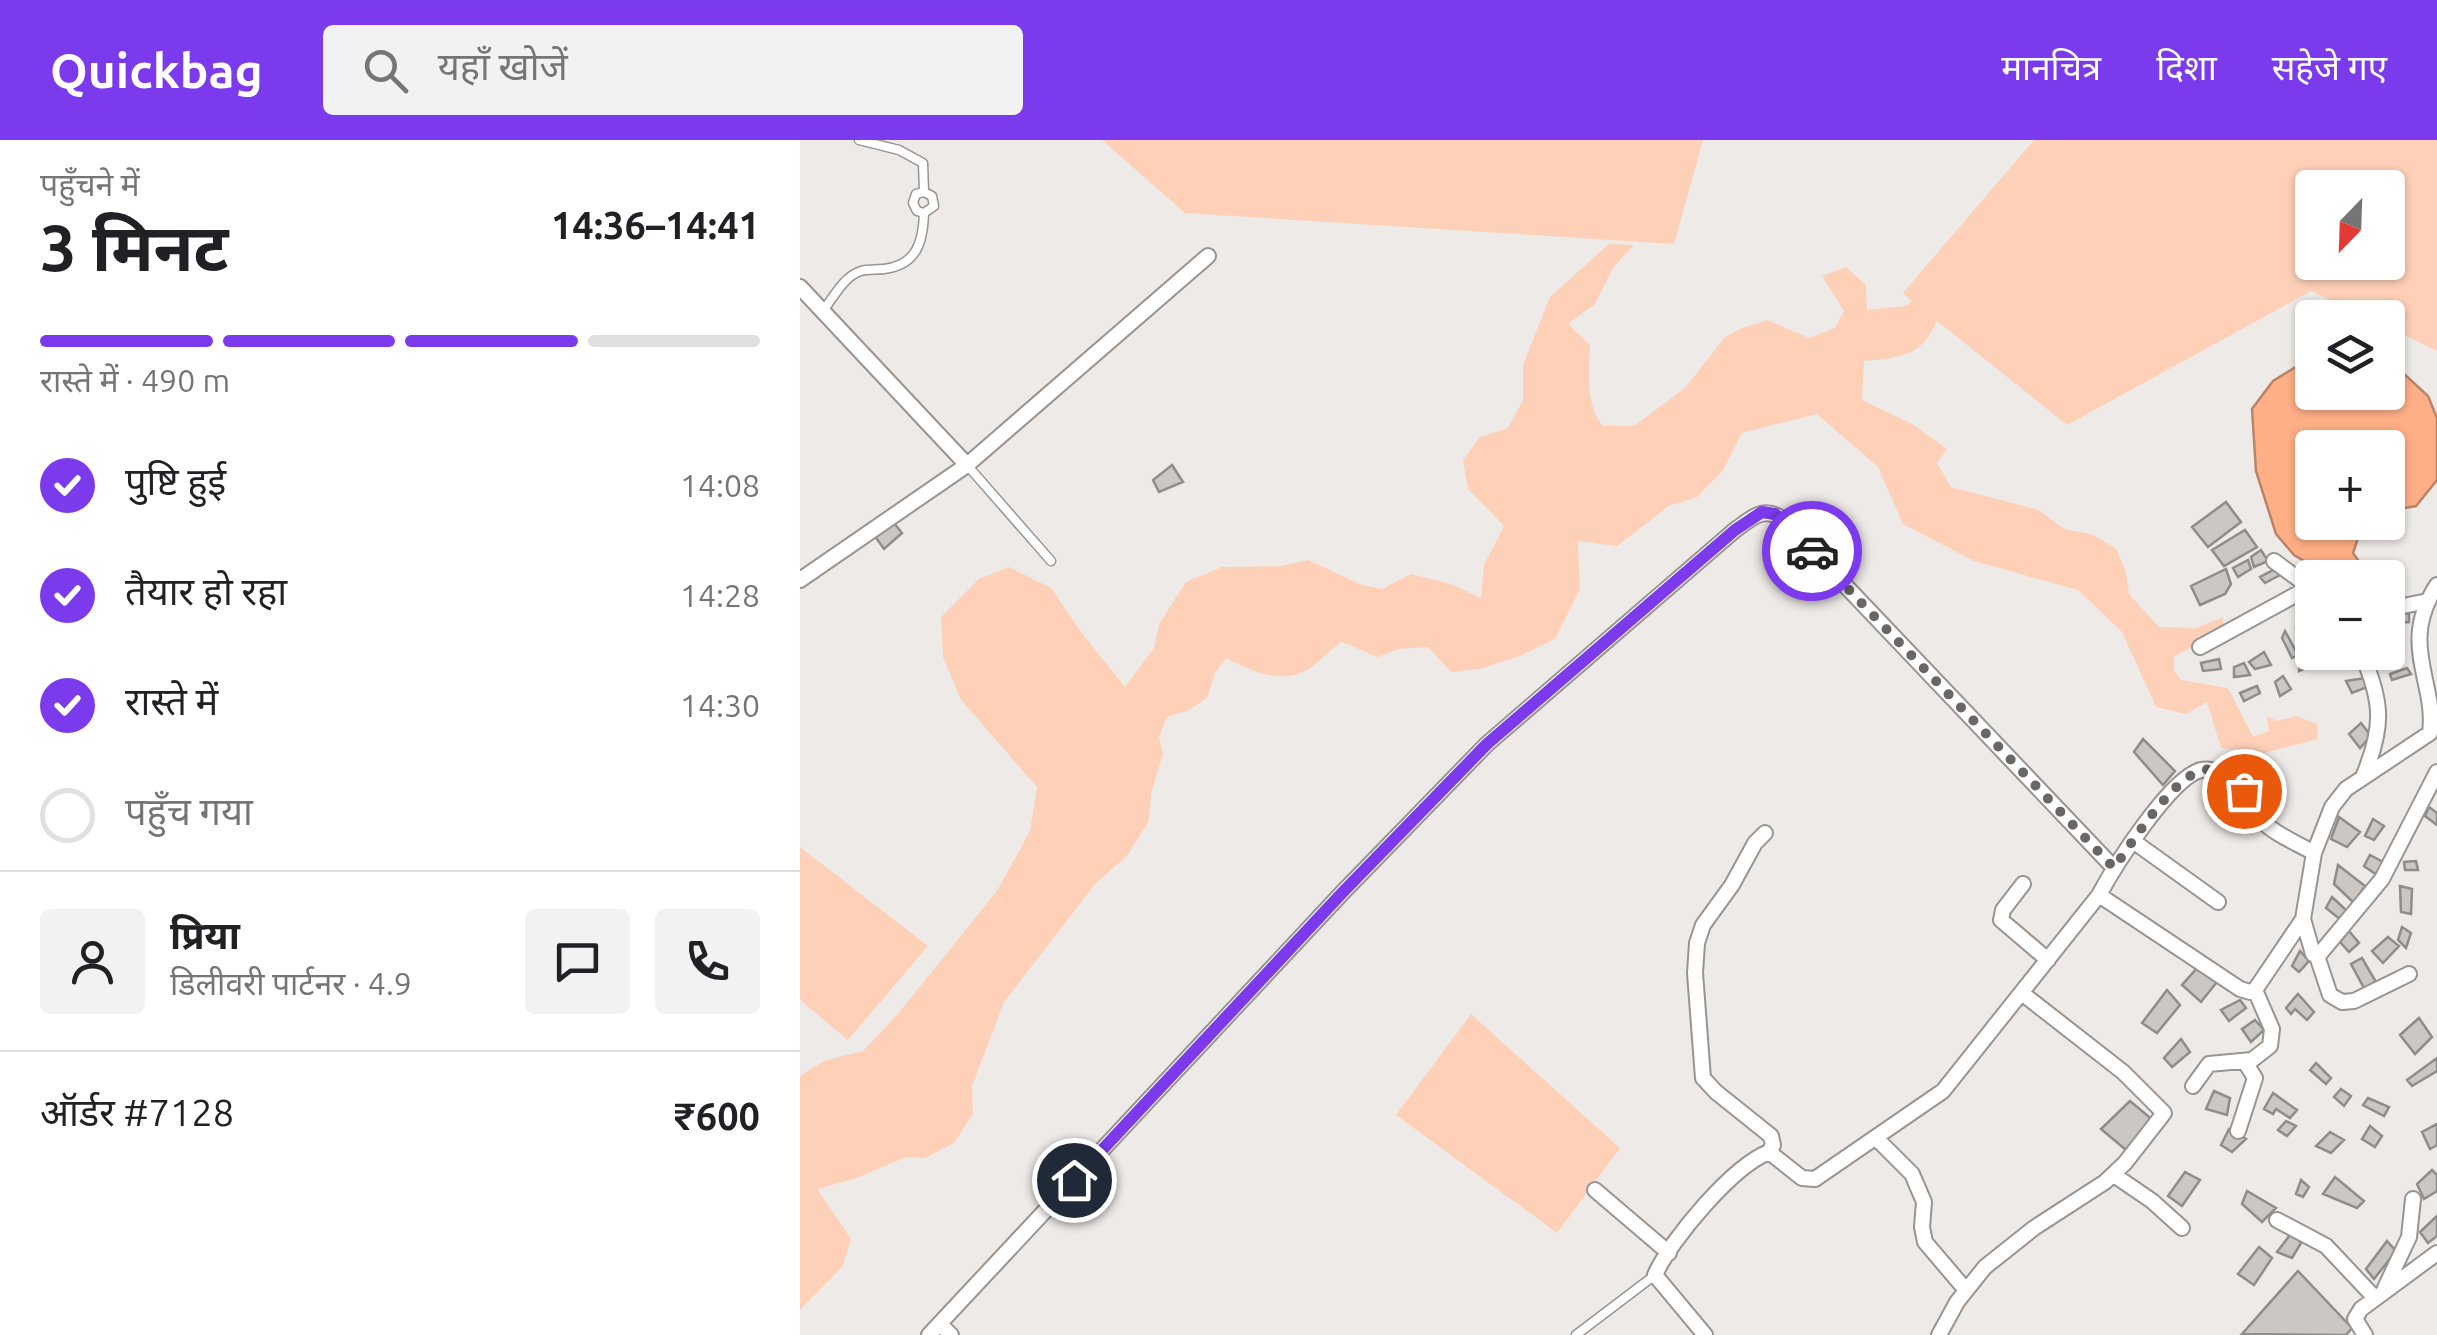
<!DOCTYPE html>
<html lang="hi">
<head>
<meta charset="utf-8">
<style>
	:root { --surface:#fff; --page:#f2f2f2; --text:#202124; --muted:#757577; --line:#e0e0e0; --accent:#7c3aed }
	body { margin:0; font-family:Ubuntu,"Noto Sans Devanagari",sans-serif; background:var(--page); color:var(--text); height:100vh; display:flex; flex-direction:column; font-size:38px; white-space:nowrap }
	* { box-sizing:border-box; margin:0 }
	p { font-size:32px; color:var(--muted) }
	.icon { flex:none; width:55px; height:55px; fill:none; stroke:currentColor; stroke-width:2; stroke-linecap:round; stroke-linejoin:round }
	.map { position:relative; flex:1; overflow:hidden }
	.drawer { display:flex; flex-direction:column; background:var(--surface); width:800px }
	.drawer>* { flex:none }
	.needle { width:65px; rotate:203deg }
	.tools { position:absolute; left:1495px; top:30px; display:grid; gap:20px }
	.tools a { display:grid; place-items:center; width:110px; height:110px; border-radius:10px; background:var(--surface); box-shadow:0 2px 8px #0004; font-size:50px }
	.pin { position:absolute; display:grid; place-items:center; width:85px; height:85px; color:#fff; margin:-42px; border:5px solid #fff; border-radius:50%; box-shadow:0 2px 10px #0007 }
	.courier { position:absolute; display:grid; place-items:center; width:100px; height:100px; margin:-50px; border:8px solid #7c3aed; border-radius:50%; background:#fff; color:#222; box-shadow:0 2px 12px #0007 }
	.head em { font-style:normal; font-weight:700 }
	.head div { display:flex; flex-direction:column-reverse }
	.head { display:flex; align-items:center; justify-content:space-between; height:170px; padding:0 40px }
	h1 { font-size:65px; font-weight:700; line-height:75px }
	.bar { display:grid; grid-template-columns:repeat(4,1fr); gap:15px 10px; align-content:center; height:120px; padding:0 40px }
	.bar i { height:12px; border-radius:8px; background:var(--line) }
	.bar .selected { background:var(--accent) }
	.bar p { grid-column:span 4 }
	.line { display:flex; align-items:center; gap:25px; padding:0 40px; border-top:2px solid var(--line) }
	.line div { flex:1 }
	.round { display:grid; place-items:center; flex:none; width:105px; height:105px; border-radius:10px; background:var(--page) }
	ol { padding:0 40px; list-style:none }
	li { display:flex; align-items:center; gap:30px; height:110px }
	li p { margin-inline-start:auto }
	li .icon { padding:10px; border-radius:50%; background:var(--accent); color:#fff; stroke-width:4 }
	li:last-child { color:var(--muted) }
	li i { width:55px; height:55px; border:5px solid var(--line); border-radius:50% }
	header { display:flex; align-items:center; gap:60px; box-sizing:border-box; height:140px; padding:0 50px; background:var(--accent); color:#fff }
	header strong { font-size:48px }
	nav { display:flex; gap:55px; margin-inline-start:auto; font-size:35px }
	.search { width:700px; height:90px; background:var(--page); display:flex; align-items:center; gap:25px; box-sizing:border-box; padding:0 35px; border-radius:10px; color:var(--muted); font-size:38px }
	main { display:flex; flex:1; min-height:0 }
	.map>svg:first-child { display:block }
	.green { fill:#fed0b8; fill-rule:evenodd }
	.water { fill:#ffaf86; stroke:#bc8467; stroke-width:2.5 }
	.building { fill:#cbc7c5; stroke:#908c8a; stroke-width:2.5 }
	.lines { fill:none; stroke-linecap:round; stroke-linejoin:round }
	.lane-casing { stroke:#989492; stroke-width:11 }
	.street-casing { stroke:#989492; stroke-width:18 }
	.lane { stroke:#fff; stroke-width:8 }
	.street { stroke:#fff; stroke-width:14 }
	.done { stroke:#696665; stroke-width:10; stroke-dasharray:0 18 }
	.route { stroke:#7c3aed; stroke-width:12 }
</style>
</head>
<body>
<header>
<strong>Quickbag</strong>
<div class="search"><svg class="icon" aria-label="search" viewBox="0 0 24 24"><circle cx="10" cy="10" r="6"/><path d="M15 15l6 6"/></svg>यहाँ खोजें</div>
<nav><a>मानचित्र</a><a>दिशा</a><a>सहेजे गए</a></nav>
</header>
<main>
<section class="drawer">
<div class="head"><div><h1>3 मिनट</h1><p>पहुँचने में</p></div><em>14:36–14:41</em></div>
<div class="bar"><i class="selected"></i><i class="selected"></i><i class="selected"></i><i></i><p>रास्ते में · 490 m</p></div>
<ol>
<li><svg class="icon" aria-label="check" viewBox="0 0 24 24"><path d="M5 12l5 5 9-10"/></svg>पुष्टि हुई<p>14:08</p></li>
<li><svg class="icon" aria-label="check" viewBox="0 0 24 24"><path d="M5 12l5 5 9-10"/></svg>तैयार हो रहा<p>14:28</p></li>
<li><svg class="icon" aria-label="check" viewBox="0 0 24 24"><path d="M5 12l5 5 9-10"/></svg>रास्ते में<p>14:30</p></li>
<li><i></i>पहुँच गया</li>
</ol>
<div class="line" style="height:180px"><a class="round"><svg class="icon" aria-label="person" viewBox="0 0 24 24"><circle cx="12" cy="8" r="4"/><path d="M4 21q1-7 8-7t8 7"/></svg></a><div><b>प्रिया</b><p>डिलीवरी पार्टनर · 4.9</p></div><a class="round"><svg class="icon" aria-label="chat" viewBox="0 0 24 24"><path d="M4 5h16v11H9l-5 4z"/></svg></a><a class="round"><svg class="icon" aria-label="phone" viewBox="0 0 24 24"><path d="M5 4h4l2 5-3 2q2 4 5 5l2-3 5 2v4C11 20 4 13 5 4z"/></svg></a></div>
<div class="line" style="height:130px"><div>ऑर्डर #7128</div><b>₹600</b></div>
</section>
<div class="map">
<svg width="1637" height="1195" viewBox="0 0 1637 1195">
	<rect width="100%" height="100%" fill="#eeeae8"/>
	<path class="green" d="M302,0H903L874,104L385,73Z
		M1234,0H1637V211L1588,187V178L1567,177L1511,151L1267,285L1137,181C1120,219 1099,217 1064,221L1062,260L1112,284L1147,309L1137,323L1151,347L1239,370L1264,389L1291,394L1316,408L1326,432L1329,454L1359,487L1396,488L1423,477L1424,493L1374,516V530L1381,540L1428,548L1453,597L1469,591L1467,576L1477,581L1496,576L1517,584L1518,599L1464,613L1421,608L1407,562L1386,574L1356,567L1322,492L1278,450L1174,421L1103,384L1078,327L1017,274L942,293L923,330L897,357L869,366L817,406L778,401L780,449L755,499L720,516L680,529L651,532L628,507L598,509L578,517L542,502C530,509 521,521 510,528C483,546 450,531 426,518L415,533L407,558L389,570L367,577L359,597L363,614L351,654L349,681L327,716L296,743L204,862L172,946L173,974L154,1003L125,1018L106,1017L54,1039L17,1049L51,1099L43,1126L0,1170V936L24,921L63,911L97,875L197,751L230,691L237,647L161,560L143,517L141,477L179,439L209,427L251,448L281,492L325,547L354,508L359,484L386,442L422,427L481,426L508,420L562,445L582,449L611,434L651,444L681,458L684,425L704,386L668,349L663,320L680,297L708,288L723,260V225L750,157L809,104L834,105L813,128L795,164L768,184L790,205C789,233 785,264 803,286H834L885,248L925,197L945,187L967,180L1009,198L1035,188L1044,171L1022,136L1046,127L1066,145L1067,170L1106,166L1112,161L1103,153ZM1512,48H1588V122H1512Z
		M0,707L128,806L48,900L0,860Z
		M671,874L820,1008L757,1093L596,975Z"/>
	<path class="water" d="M1512,217V252H1588V219L1628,256L1637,278V340L1616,366L1588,371V308H1512V382L1563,383L1553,413L1570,437H1532L1494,415L1476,394L1456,331L1452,269L1473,241Z"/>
	<path class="building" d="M372,325L383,342L359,352L353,340Z
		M1426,362L1441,382L1408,407L1392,387Z
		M94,383L102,393L84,409L74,395Z
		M1445,390L1457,407L1424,426L1412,410Z
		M1461,410L1468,421L1454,427L1451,417Z
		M1448,420L1451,429L1438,437L1433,428Z
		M1477,428L1480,435L1465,443L1460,437Z
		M1426,429L1431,444L1425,454L1400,465L1391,446Z
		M1512,467V477L1502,491L1496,488Z
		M1609,473V482L1596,483L1595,478L1588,481V477Z
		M1485,491L1498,515L1492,518L1482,498Z
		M1464,512L1471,525L1455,529L1449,522Z
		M1508,515L1514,525L1499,531L1500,519Z
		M1419,519L1421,529L1403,531L1401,523Z
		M1444,523L1450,535L1434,537V527Z
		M1607,528L1611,534L1592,540L1590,534Z
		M1483,536L1491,549L1480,556L1475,542Z
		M1565,538L1570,546L1552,553L1546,541Z
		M1457,546L1460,553L1444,561L1440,553Z
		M1561,583L1571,596L1560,608L1549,594Z
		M1343,599L1375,631L1363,645L1334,612Z
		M1629,667L1637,673V685L1625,676Z
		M1539,677L1560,692L1547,707L1531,699Z
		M1573,679L1584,686L1574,700L1565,696Z
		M1570,715L1585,723L1577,735L1564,726Z
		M1616,721L1618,730H1605L1604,722Z
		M1538,725L1565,746L1554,763L1534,744Z
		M1600,746L1612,749L1611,774L1601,772Z
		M1532,757L1547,771L1541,780L1526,768Z
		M1602,787L1611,793L1606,808L1598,800Z
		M1549,791L1559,803L1549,812L1540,802Z
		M1588,797L1599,806L1583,823L1572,811Z
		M1500,811L1509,821L1499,832L1492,826Z
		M1562,818L1576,842L1564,848L1551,824Z
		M1398,827L1417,842L1401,862L1382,845Z
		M1367,850L1380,865L1357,893L1342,883Z
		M1498,854L1514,872L1507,880L1495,869L1491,874L1486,868Z
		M1440,860L1446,868L1429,881L1421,870Z
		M1619,878L1632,897L1615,914L1600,895Z
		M1455,880L1464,890L1451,902L1442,889Z
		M1381,899L1390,912L1372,927L1364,918Z
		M1637,918V931L1612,946L1607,940Z
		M1516,923L1531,938L1526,944L1510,930Z
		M1541,949L1551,956L1544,966L1534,957Z
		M1414,951L1430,958L1427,975L1406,969Z
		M1473,953L1497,970L1490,978L1476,969L1473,974L1464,969Z
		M1568,958L1589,967L1584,976L1563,965Z
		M1330,961L1354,981L1326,1010L1301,989Z
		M1486,981L1496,986L1487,996L1478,990Z
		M1637,984V1005L1630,1009L1622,992Z
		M1570,986L1582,996L1575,1007L1562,999Z
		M1429,989L1446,999L1432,1012L1421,1005Z
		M1530,992L1544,1000L1531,1013L1516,1006Z
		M1632,1030L1637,1035V1051L1624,1059L1617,1044Z
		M1385,1032L1400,1040L1382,1066L1368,1056Z
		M1535,1037L1564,1061L1557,1068L1523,1054Z
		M1501,1040L1509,1047L1503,1057L1496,1054Z
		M1447,1051L1476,1068L1462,1082L1442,1064Z
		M1637,1076V1096L1628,1103L1620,1092Z
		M1493,1091L1501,1103L1492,1118L1477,1112Z
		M1587,1101L1596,1111L1574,1139L1566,1129Z
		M1459,1107L1472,1118L1454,1145L1438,1134Z
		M1498,1131L1552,1188L1546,1195L1442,1194Z"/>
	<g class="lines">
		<defs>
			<path id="lane" d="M59,0L99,10L123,23L124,52L116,54L113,63L117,71L124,73
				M23,171C33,158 44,136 61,131C68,129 77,130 84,129C117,125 123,102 124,73L134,66L132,56L124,52
				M167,325L251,421
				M776,1195L855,1135"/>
			<path id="street" d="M0,147L167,325
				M1474,421L1512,449
				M0,440L167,325L408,116
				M1588,469L1628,461
				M1400,507L1510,447
				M1561,512C1583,562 1584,587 1563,637
				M965,693L955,703L932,745L903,785L897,803L895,833L903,938L916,952L971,996L973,1005L969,1012
				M1333,701L1418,762
				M1223,744L1203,770L1201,780L1248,820
				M1299,755L1440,849L1450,852L1455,850L1503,779L1514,713L1532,667L1546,649L1630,593C1637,542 1598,505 1637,445
				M1503,779L1513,814L1518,816L1582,739L1637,632
				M1517,816L1530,855L1542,862L1554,861L1609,834
				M1393,946L1409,924L1452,920L1470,906L1472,889L1455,850
				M1438,991L1455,938L1445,922
				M1076,998L1112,1034L1124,1062L1122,1087L1125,1102L1165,1149
				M1314,1035L1352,1061L1382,1088
				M795,1050L869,1113
				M1477,1080L1526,1106L1575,1158
				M1585,1148L1609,1097L1613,1059
				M140,1184L151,1195
				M129,1195L543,752L687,604L935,390C951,379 963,365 982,379L1314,728
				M905,1195L855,1135C871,1099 933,1026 969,1012L1002,1038L1015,1039L1143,951L1299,755C1314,727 1370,638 1401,630C1411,628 1421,632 1430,638C1446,649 1449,668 1462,681C1476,695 1497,703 1514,713
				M1139,1195L1157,1162L1185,1127L1234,1088L1305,1042L1325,1023L1364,973L1323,932L1223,854
				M1565,1195L1555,1179L1561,1169L1637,1113"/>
		</defs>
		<use href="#lane" class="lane-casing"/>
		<use href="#street" class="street-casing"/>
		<use href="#lane" class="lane"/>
		<use href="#street" class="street"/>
	</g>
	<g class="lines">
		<path class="done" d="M1012,411L1314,728C1331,704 1374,635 1404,630C1420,627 1434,640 1444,651"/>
		<path class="route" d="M274,1040L543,752L687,604L935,390L962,372L975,374L1012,411"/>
	</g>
</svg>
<div class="tools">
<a><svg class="needle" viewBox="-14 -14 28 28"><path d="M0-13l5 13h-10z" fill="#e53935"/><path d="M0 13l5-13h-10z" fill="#757577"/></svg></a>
<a><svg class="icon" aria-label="layers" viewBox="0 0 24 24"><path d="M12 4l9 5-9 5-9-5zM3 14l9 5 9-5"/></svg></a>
<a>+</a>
<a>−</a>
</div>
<div class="pin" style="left:1444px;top:651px;background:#ea580c"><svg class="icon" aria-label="bag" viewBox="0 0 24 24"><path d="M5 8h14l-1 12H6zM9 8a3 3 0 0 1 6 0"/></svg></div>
<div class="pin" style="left:274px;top:1040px;background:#1f2937"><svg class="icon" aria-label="home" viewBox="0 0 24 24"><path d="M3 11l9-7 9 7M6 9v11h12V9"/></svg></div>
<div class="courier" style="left:1012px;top:411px"><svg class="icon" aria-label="car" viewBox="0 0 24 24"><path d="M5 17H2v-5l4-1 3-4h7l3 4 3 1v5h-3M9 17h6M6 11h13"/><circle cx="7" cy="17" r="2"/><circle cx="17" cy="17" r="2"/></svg></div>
</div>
</main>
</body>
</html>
